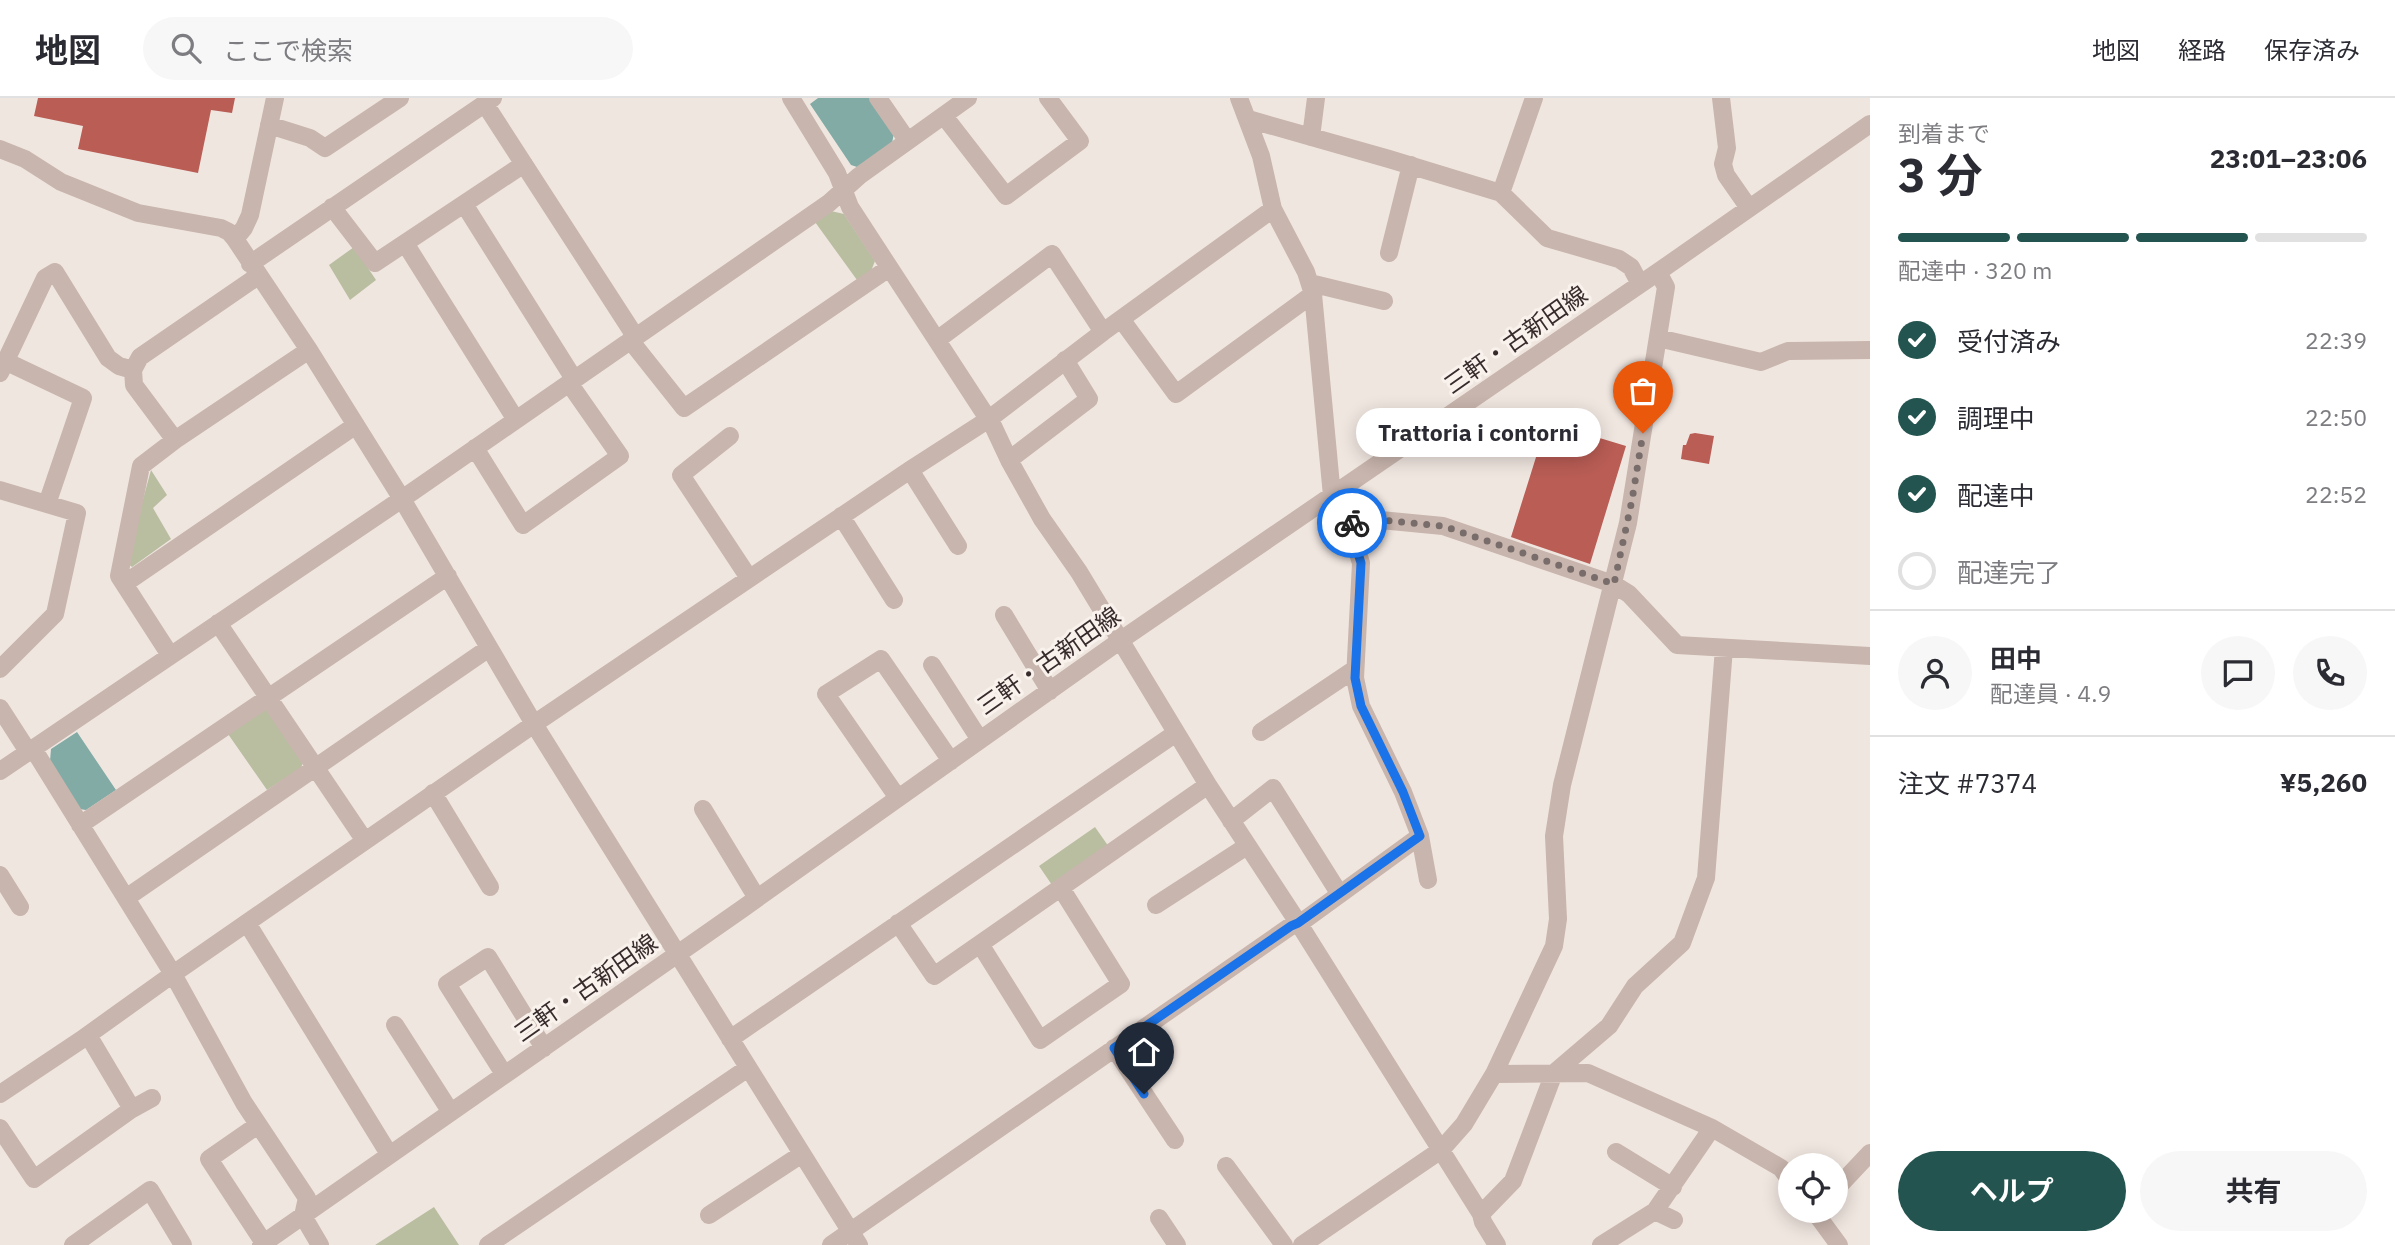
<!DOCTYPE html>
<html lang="ja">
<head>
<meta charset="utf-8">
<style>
	:root { --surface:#fff; --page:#f7f7f7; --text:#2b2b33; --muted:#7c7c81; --line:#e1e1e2; --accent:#24544f }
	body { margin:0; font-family:"IBM Plex Sans","Noto Sans JP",sans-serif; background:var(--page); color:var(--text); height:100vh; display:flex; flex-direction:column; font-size:26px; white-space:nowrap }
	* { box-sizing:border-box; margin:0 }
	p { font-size:23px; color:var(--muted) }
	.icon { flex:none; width:38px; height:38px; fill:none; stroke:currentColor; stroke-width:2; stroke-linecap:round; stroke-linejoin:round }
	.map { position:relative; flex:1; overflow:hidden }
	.panel { display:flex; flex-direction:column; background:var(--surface); width:525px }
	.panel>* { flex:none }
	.tools { position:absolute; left:1778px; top:1055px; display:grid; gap:14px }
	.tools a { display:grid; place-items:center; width:70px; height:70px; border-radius:50%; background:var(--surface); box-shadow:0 4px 18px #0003; font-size:35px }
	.pin { position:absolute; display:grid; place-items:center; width:60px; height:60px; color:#fff; margin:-72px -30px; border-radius:50% 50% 50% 0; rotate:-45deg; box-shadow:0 0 7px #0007 }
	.pin .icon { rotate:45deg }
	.courier { position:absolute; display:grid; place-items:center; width:70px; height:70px; margin:-35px; border:5px solid #1a73e8; border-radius:50%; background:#fff; color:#222; box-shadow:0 2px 9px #0007 }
	.bubble { position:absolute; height:49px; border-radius:24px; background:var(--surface); box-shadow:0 4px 18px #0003; font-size:23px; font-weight:700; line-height:49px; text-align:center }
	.headline em { font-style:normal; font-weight:700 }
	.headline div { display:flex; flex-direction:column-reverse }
	.headline { display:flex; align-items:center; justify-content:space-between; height:119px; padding:0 28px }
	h1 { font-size:46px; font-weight:700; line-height:52px }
	.bar { display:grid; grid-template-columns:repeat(4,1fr); gap:10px 7px; align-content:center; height:84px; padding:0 28px }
	.bar i { height:9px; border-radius:5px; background:var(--line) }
	.bar .current { background:var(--accent) }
	.bar p { grid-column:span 4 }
	.line { display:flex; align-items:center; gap:18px; padding:0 28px; border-top:2px solid var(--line) }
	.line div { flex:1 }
	.round { display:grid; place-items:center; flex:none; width:74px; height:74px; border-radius:37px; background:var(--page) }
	ol { padding:0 28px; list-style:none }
	li { display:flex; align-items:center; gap:21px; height:77px }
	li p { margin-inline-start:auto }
	li .icon { padding:7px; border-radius:50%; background:var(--accent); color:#fff; stroke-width:4 }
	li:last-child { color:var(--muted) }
	li i { width:38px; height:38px; border:4px solid var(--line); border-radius:50% }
	.button { display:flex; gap:14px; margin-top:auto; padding:14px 28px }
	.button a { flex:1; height:80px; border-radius:42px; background:var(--accent); color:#fff; font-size:28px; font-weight:700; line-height:80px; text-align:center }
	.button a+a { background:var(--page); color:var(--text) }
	header { display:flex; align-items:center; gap:42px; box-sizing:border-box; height:98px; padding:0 35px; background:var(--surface); border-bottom:2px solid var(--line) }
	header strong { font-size:33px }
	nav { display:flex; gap:38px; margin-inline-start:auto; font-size:24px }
	.search { width:490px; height:63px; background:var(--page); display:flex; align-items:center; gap:18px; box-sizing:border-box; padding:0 24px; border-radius:38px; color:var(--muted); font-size:26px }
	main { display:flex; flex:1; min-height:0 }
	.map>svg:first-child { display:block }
	.green { fill:#b9bea1 }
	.water { fill:#82aba6 }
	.building { fill:#b95d55 }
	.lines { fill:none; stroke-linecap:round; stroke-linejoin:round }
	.minor { stroke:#c8b5ad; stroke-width:18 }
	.done { stroke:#786d6a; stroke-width:7; stroke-dasharray:0 12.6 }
	.route { stroke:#1a73e8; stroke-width:9 }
	.labels { text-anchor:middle; stroke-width:6; stroke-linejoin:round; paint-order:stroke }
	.street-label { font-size:24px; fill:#372c2b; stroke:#f8f1ec }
</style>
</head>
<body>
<header>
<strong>地図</strong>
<div class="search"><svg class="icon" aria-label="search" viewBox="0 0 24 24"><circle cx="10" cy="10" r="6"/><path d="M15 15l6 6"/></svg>ここで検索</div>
<nav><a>地図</a><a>経路</a><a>保存済み</a></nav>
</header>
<main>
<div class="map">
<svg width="1870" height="1147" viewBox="0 0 1870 1147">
	<rect width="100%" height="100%" fill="#f0e6e0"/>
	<path class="green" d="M831,113L844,116L875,163L871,173L857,182L815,124Z
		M354,149L376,182L350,202L329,167Z
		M151,372L167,397L153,410L171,441L132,469L126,464Z
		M262,613H268L303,664L301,670L267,692L228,636Z
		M1095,729L1109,749L1052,787L1039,768Z
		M434,1109L459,1147H375Z"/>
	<path class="water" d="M818,0H869L894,35L892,45L860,70L851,67L810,6Z
		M77,634L116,692L86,712L79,711L50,663L51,651Z"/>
	<path class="building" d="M38,0H235L232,15L211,12L198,75L78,51L83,28L34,18Z
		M1547,324L1626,348L1590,466L1511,439Z
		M1695,335L1714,338L1709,366L1681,361L1683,347H1686L1690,336Z"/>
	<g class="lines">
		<path class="minor" d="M791,0L837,75L850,109L994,330L1009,362L1042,421L1079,474L1208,687L1299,826L1481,1116L1483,1124L1497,1147
			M878,0L907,42
			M1239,0L1261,58L1273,111L1306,174L1313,196L1332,398L1335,407L1349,426L1361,465L1355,580L1361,608L1403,694L1420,738L1428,782
			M1721,0L1727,50L1723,66L1726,77L1749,110
			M485,6L635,238
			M944,18L1006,98L1080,43L1048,0
			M1248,21L1389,61L1501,95L1547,140L1619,161L1631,169L1640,186
			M269,27L310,40L325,50L400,0
			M1311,39L1316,0
			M0,51L25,61L61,84L138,115L221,130L229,134L235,141L309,252L402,401L534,626L859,1147
			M1501,95L1534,0
			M464,106L574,281
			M332,109L375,165L524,66
			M235,141L244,130L250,117L275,0
			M405,145L516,322
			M1389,155L1411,67
			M250,166L493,0
			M1310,185L1384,203
			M1121,221L1176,296L1313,196
			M1658,240L1761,264L1788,253L1870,252
			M630,242L684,310L889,170
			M937,242L1052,156L1103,234
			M5,263L83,300L47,406
			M0,275L45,180L55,174L108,260L119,268L133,272
			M730,338L681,377L749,480
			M175,342L134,287L133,272L140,259L258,178
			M475,350L523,427L620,358L569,285
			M1009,362L1089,301L1065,262
			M910,372L958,448
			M0,392L77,415L55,516L0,571
			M841,418L894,502
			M1349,426L1359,422L1370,421L1443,428L1613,486L1629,496L1677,547L1870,558
			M124,486L356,327
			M1004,517L1050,593
			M218,525L365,743
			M170,557L119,478L141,368L175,342L309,252
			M932,567L980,642
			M0,610L29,655
			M1261,634L1355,571
			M34,652L173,876L244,1005L307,1100L303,1118L320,1147
			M0,673L402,401L829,105L859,78L968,0
			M433,695L490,789
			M898,700L826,596L881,561L951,663
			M703,711L757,800
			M1231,723L1273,690L1339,795
			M80,727L448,478
			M0,777L20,809
			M126,800L489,550
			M1156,807L1247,748
			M247,825L389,1056
			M898,825L934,878L1208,687
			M980,846L1040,942L1121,886L1061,790
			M395,927L450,1013
			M88,937L132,1011
			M730,941L1176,635
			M1114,950L1175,1042
			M504,976L447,886L488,859L544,950
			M1494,976L1588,975L1712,1030L1781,1070L1790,1082
			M0,996L81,942L173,876L534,626L910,372L989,321L1103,234L1273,111
			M258,1027L209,1061L264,1145
			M0,1030L34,1081L132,1011L152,1000
			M1616,1054L1673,1089
			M1226,1068L1284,1147
			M1836,1091L1870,1055
			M1655,1113L1674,1122
			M1814,1113L1839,1147
			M1481,1116L1513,1083L1554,975L1609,928L1635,888L1682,845L1706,780L1724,550
			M709,1117L802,1056
			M1159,1120L1177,1147
			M73,1147L150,1092L183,1147
			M261,1147L742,811L1121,542L1658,174L1870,26
			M488,1147L748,970
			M831,1147L1291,828L1299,826L1420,738
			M1302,1147L1441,1052L1464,1026L1494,976L1554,848L1558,821L1554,738L1562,687L1628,425L1666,189L1658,174
			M1601,1147L1655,1113L1712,1030"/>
	</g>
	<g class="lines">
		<path class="done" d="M1352,425L1359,422L1370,421L1443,428L1614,486L1632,402L1643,335"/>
		<path class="route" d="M1144,996L1114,950L1291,828L1298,825L1420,738L1403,694L1361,608L1355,580L1361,465L1349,426L1352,425"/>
	</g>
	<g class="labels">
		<g class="street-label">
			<text transform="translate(1516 242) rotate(-35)" y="8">三軒・古新田線</text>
			<text transform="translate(1049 563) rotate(-35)" y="8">三軒・古新田線</text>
			<text transform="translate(586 890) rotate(-35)" y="8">三軒・古新田線</text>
		</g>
	</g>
</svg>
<div class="tools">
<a><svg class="icon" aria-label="locate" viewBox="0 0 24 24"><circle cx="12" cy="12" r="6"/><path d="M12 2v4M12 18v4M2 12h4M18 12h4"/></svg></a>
</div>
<div class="pin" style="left:1643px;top:335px;background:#ea580c"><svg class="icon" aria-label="bag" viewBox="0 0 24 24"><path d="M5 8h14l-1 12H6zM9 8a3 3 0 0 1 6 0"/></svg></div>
<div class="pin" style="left:1144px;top:996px;background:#1f2937"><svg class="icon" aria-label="home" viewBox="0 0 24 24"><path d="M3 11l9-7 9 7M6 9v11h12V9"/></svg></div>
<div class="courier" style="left:1352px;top:425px"><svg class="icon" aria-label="bike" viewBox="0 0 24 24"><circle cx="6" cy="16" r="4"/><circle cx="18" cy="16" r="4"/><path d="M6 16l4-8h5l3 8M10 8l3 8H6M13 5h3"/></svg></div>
<div class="bubble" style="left:1356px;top:310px;width:245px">Trattoria i contorni</div>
</div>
<section class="panel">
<div class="headline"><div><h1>3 分</h1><p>到着まで</p></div><em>23:01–23:06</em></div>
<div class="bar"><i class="current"></i><i class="current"></i><i class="current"></i><i></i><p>配達中 · 320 m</p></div>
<ol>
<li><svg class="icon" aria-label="check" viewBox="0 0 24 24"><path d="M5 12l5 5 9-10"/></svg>受付済み<p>22:39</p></li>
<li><svg class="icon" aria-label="check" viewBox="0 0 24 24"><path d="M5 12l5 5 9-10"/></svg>調理中<p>22:50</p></li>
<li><svg class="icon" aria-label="check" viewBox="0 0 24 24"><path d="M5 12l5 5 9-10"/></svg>配達中<p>22:52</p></li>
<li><i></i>配達完了</li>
</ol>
<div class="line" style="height:126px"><a class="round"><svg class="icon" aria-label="person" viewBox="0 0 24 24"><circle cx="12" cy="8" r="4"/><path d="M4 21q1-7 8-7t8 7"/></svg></a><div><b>田中</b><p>配達員 · 4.9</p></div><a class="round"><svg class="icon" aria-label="chat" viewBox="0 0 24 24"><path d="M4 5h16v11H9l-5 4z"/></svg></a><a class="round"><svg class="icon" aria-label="phone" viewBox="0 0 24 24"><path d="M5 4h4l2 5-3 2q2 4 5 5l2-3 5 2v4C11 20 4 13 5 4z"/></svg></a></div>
<div class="line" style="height:91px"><div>注文 #7374</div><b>¥5,260</b></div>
<div class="button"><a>ヘルプ</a><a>共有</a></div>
</section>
</main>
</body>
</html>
